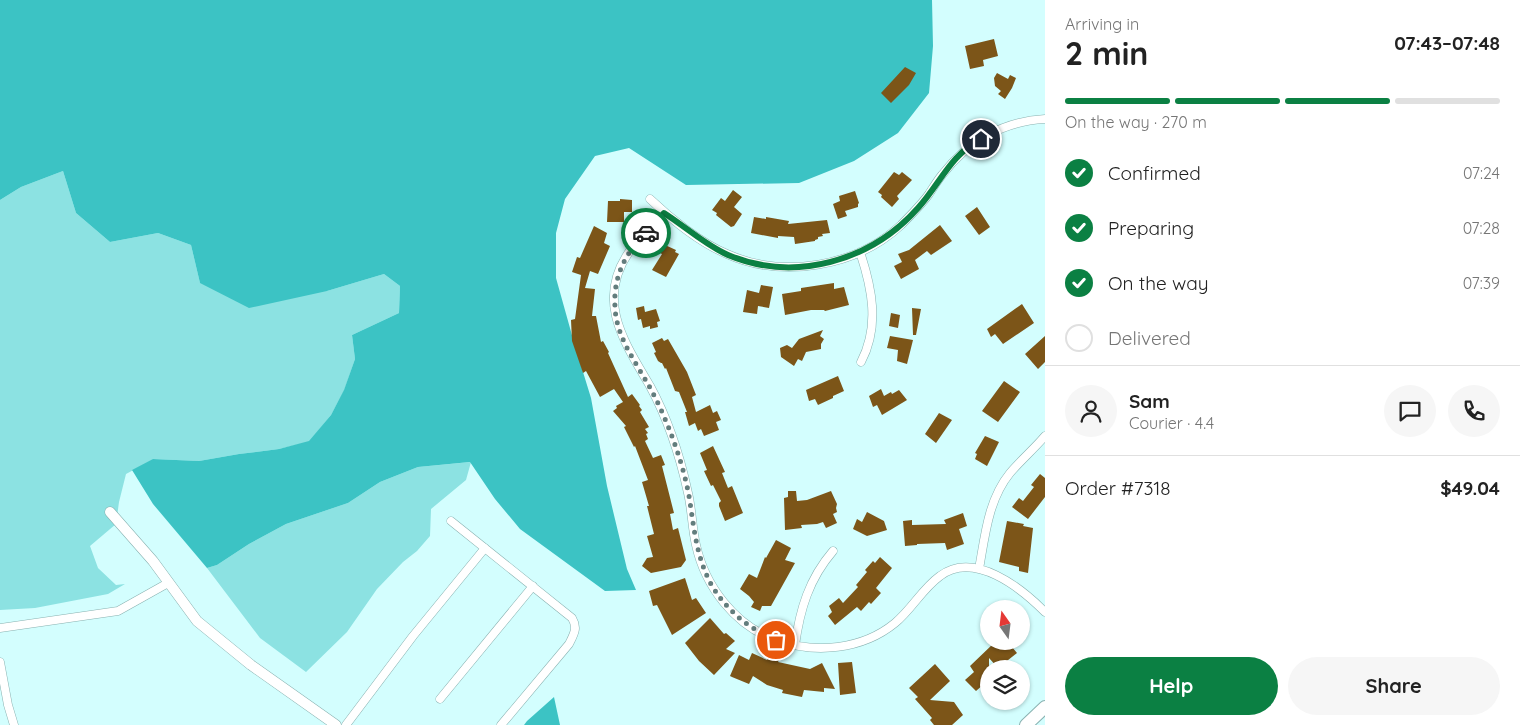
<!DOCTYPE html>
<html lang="en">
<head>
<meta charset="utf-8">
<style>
	:root { --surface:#fff; --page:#f6f6f6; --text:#222; --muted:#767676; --line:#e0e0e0; --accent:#0b8043 }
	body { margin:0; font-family:Quicksand,sans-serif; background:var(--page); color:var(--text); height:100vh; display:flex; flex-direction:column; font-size:19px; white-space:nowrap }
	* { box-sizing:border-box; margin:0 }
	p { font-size:16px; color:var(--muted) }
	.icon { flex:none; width:28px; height:28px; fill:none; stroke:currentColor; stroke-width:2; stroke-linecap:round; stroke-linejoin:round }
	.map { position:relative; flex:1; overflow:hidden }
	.side { display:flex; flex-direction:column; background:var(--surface); width:475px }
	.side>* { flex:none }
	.needle { width:32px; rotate:346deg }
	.tools { position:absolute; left:980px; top:600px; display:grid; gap:10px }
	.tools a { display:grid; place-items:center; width:50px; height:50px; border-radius:50%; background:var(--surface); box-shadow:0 1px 4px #0004; font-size:25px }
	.pin { position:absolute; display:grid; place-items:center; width:42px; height:42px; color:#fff; margin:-21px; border:2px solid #fff; border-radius:50%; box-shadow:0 1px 5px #0007 }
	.courier { position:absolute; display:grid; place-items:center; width:50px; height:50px; margin:-25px; border:4px solid #0b8043; border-radius:50%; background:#fff; color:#222; box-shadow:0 1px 6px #0007 }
	.head em { font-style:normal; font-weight:700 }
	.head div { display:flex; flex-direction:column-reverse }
	.head { display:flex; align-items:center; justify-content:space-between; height:85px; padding:0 20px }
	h1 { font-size:32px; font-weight:700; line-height:38px }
	.bar { display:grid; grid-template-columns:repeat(4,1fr); gap:8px 5px; align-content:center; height:60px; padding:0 20px }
	.bar i { height:6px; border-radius:4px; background:var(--line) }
	.bar .current { background:var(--accent) }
	.bar p { grid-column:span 4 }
	.line { display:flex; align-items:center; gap:12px; padding:0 20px; border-top:1px solid var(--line) }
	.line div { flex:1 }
	.round { display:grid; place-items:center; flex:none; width:52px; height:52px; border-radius:26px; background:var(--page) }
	ol { padding:0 20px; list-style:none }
	li { display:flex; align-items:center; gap:15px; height:55px }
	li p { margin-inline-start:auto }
	li .icon { padding:5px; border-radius:50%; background:var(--accent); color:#fff; stroke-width:4 }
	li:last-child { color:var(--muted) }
	li i { width:28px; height:28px; border:2px solid var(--line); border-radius:50% }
	.button { display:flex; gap:10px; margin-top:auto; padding:10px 20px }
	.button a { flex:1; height:58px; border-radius:30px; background:var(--accent); color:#fff; font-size:20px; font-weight:700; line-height:58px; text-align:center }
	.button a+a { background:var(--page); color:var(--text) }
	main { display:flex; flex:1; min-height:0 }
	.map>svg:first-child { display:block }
	.green { fill:#8ce2e2 }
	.forest { fill:#3cc3c4 }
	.building { fill:#7c5518 }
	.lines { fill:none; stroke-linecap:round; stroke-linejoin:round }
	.minor-casing { stroke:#88b1b0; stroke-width:9 }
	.tertiary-casing { stroke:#88b1b0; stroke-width:11 }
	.primary-casing { stroke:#88b1b0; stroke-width:14 }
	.minor { stroke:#fff; stroke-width:8 }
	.tertiary { stroke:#fff; stroke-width:10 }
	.primary { stroke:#fff; stroke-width:12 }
	.done { stroke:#637d7d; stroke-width:5; stroke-dasharray:0 9 }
	.route { stroke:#0b8043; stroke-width:6 }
</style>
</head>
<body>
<main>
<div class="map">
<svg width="1045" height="725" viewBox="0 0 1045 725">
	<rect width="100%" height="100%" fill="#d3fefe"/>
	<path class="green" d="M63,171L76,213L110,242L158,233L191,245L200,283L327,291L384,274L400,286L399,313L352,335L355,359L344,391L331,415L309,442L279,449L239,454L199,461L154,459L126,474L119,502L116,524L90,546L98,568L116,585L125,584L108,594L35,608L0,610V200L21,187Z
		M471,462L466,480L431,509L430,536L417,551L403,562L377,589L347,632L306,672L260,638L207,568L217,565L249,544L286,524L348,503L380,482L418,467Z"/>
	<path class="forest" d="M0,0H932L933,46L929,93L898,133L854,161L799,183L686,185L629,148L595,156L565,199L556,233V278L575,346L591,398L607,486L627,569L636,590L605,591L520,529L495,499L470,462L418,467L380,482L348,503L286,524L249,544L217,565L207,568L153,504L132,470L153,459L199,461L239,454L279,449L309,441L331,415L344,390L355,359L352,335L399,313L400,286L384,274L327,291L249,308L200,283L191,245L158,233L110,242L76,213L63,171L21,187L0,200Z
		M554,697L560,725H524L527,721Z"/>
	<path class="building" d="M994,39L998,56L983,60L984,66L970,69L965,46Z
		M905,67L916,73L909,85L891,103L881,93Z
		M997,73L1008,79L1010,75L1016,78L1012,88L1005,99L998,94L1001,91L995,86L994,78Z
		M894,172L899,175L902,172L912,180L897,196L899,199L892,207L881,197L882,195L878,192Z
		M733,190L742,197L734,207L742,214L734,226L731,227L716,215L717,213L712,210L721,198L725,201Z
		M855,191L859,203L858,204V207L845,211L847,216L838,219L833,204L840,201L839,196Z
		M620,199L632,200V212H624V222H607L608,201H620Z
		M977,207L990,227L979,235L965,216Z
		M754,217L766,219V217L789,221L788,224L827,220L830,233L822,234L823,236L818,237V239L815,240V241L795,244L794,237L778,236V238L751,233Z
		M940,225L952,241L931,255L927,251L915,260L919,269L901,279L894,266L902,262L898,254L909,250Z
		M594,226L607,233L604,243L610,246L598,274L590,271L585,288L595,289L592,316H596L601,342L603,341L609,352L608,353L628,397L632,394L640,405L639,406L642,410L640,412L649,427L645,429L648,433L646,434L648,439L645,441L653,458L661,455L665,465L662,466L674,513L670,514L673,530L678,528L686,560L681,567L651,573L642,566L647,558L653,557L647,536L654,534L647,506H649L642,482L648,480L635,446L634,447L624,427L626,426L613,411L617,408L616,406L623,402L614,389L600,397L586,371L583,373L572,341L571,320L575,319L581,275L572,272L577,257L580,258Z
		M665,245L676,250L675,252L679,254L666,277L652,270L662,254L660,253Z
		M834,283V289L844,287L849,305L825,311L824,310H811L785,315L782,294L801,291V288Z
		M761,285L773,287L769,308L758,306L757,314L743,312L747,290L759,293Z
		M1022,304L1034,323L1003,344L995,334L991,337L987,329Z
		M644,306L645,312L656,309L660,321L657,322L658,327L650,329V326L643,328L641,319L638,320L636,308Z
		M912,308L921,309L916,335H913Z
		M891,313L900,315L898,328L889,326Z
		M823,330L820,336L824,339L821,344V349L806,352L802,361L798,359L794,366L781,357L780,348L787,345L792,348L799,339Z
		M890,336L913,340L907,364L897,361L898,350L887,348Z
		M1045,336V362L1038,369L1025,354Z
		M662,338L664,341L668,339L687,372L696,395L692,397L696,412L710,405L713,413L717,411L721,420L716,422L719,430L704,436L701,429L698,431L695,423L689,426L685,412H687L679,392L675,391L666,368L665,369L662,363H661L658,361L654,353L656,352L652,343Z
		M838,376L844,391L833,396V398L818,405L815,399L809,401L806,390Z
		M1004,381L1020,392L998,422L982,411Z
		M881,389L884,396L891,392L892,394L899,390L907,400L882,415L877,405L873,407L869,396Z
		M939,413L952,420L936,443L925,434Z
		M985,436L999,442L987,466L975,459L977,454L975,453Z
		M713,446L725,472L722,473L728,488L732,486L743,513L725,521L719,506V503L721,501L713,485L711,486L704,471L707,470L700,453Z
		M1040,474L1045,478V497L1028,519L1012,507L1019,498L1023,501L1034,487L1031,485Z
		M788,491H796L797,501L807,500L831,491L837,504L836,508L837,512L833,514L837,523L826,528L823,522L817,524L801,525L802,528L785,530L784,498L788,497Z
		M867,512L884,521L887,530L867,536L853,529L857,519L862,522Z
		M963,513L967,526L959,529L964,544L947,550L945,543L917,544V545L905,546L903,521L912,520V525L946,524L944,520Z
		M1007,521L1024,524L1023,526L1033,528L1028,573L1019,571V567L999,562Z
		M776,540L791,548L785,560L795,563L771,606H762L760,611L751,607L754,602L749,596L740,589L749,574L757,578L765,557L766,558Z
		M880,557L892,568L876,588L881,593L871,604L869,602L861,611L857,607L835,625L828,616L832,612L829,606L839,598L843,603L858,587L856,585L867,572L865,570L873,561L875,563Z
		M685,578L692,600L696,598L706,613L672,635L657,605L653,606L649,591Z
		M710,618L724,634L726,633L735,641L726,649L735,653L714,675L699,661L685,643Z
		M1000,641H1007L1017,653L998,668L989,658V676L982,682L984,684L976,691L965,680L974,672L970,666L994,643L996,645Z
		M752,653L767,660L770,654L780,658L778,662L810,669L822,663L835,689L824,688V692L804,690L802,697L782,693L783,690L767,685L753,676L749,684L732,677L730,676L739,655L749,660Z
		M852,662L856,693L840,695L838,663Z
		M935,664L950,681L930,700L954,702L963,715L952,725H934L930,720L932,718L915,699L918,697L909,688Z"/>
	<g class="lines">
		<defs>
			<path id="minor" d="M650,199C671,219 701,243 727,254C783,279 856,267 901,225C911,215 921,205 929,194C933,188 937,181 942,175C967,142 1003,121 1045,119
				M665,213C653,226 638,237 629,252C595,301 625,343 650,386C668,419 680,456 688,493C692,510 692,528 696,545C705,586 735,626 776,640C815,654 862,650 895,623C912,609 922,589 940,576C974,550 1021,588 1045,612
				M860,252C872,288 880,326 861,362
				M451,521L572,618C578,628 574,634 569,644L501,725
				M979,569C985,536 988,500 1010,473C1021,460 1034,449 1045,436
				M0,628L118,611L168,583
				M795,645C800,609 809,579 833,551
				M0,662L8,705L14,725
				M440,699L533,586
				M346,725L413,636L485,548"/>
			<path id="tertiary" d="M110,512L153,561L197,621L251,665L336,725"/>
			<path id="primary" d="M1026,725L1045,707"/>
		</defs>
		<use href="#minor" class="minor-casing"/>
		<use href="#tertiary" class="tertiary-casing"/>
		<use href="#primary" class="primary-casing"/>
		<use href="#minor" class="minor"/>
		<use href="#tertiary" class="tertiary"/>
		<use href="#primary" class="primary"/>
	</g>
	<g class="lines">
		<path class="done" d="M646,233C625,253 613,277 615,307C616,336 635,361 649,386C657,400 664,416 670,431C678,452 685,474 689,496C694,527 696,556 711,584C726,610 749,629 776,640"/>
		<path class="route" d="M646,233L664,213C686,227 705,245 728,255C795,283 871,261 918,208C940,184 950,155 981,139"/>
	</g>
</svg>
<div class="tools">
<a><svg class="needle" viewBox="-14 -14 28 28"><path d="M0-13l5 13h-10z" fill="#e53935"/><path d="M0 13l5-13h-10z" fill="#767676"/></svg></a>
<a><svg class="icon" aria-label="layers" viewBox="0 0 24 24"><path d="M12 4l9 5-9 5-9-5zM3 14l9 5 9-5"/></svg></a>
</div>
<div class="pin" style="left:776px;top:640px;background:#ea580c"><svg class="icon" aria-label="bag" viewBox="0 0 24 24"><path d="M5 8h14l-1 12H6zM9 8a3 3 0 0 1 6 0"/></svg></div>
<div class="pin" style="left:981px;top:139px;background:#1f2937"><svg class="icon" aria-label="home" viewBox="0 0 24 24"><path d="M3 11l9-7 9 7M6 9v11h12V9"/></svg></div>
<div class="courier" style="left:646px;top:233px"><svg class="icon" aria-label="car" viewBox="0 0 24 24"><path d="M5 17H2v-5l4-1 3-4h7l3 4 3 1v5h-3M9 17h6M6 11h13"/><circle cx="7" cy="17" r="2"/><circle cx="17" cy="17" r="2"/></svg></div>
</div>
<section class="side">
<div class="head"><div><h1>2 min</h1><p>Arriving in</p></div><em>07:43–07:48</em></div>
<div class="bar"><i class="current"></i><i class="current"></i><i class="current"></i><i></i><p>On the way · 270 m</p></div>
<ol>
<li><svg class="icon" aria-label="check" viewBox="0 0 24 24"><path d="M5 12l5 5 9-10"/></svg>Confirmed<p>07:24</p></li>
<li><svg class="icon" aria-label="check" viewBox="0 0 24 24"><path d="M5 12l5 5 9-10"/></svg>Preparing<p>07:28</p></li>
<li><svg class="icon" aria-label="check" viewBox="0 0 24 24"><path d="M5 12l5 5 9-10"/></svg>On the way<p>07:39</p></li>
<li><i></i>Delivered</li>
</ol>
<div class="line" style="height:90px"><a class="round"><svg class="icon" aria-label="person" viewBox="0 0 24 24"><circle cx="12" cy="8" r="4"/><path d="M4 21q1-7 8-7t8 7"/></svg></a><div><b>Sam</b><p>Courier · 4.4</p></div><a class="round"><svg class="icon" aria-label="chat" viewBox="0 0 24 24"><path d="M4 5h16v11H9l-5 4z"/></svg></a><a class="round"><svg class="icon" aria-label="phone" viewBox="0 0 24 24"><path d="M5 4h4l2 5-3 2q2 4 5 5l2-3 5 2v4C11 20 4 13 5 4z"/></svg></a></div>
<div class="line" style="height:65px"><div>Order #7318</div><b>$49.04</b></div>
<div class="button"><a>Help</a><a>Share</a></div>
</section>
</main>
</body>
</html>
